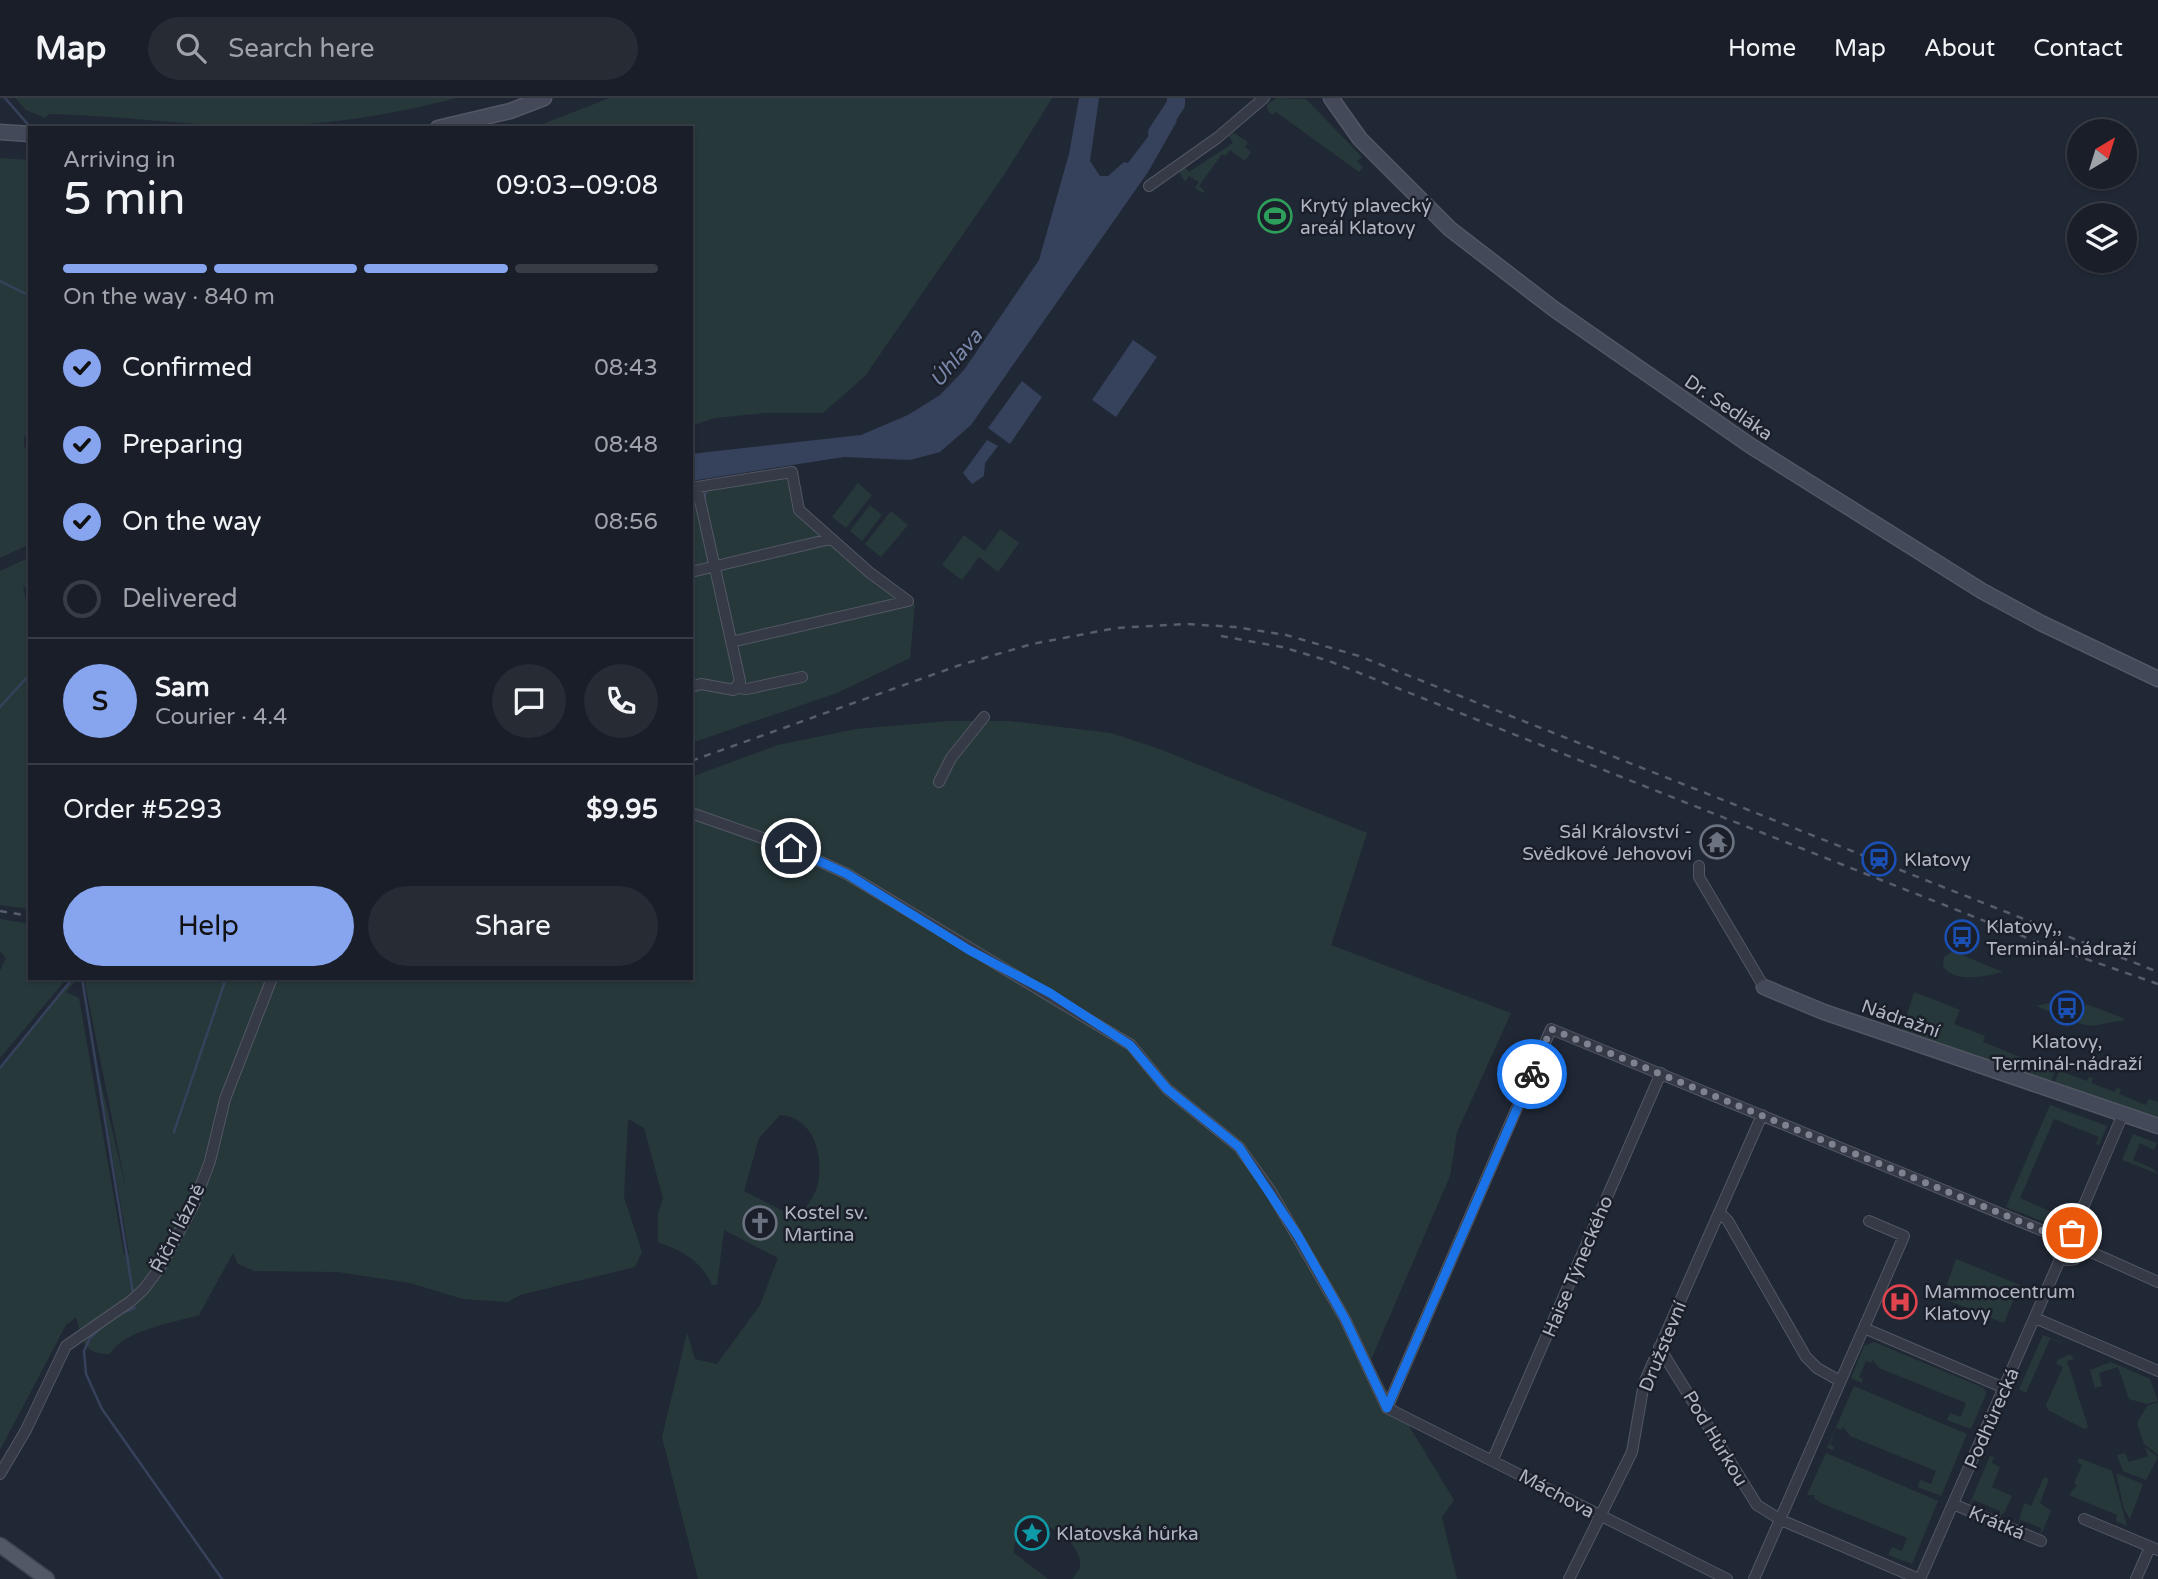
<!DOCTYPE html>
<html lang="en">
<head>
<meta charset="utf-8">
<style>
	:root { --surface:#191e28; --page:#262b34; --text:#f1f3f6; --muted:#9fa2a8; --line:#373c45; --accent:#87a4ef }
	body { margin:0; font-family:"Varela Round",sans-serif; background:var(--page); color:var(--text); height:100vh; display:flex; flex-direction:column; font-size:26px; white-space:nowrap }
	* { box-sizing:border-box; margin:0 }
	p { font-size:23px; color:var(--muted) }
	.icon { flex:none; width:38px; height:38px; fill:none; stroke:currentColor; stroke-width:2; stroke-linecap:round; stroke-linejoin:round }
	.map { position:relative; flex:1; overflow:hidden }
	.sheet { position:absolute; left:28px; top:28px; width:665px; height:854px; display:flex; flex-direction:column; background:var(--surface); border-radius:0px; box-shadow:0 2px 5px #0004,0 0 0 2px var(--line) }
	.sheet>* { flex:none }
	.needle { width:46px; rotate:38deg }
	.controls { position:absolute; left:2067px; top:21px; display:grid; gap:14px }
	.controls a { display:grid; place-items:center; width:70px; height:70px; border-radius:50%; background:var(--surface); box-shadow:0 2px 5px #0004,0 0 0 2px var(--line); font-size:35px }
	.pin { position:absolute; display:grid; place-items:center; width:60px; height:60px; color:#fff; margin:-30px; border:4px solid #fff; border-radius:50%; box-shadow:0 2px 7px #0007 }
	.courier { position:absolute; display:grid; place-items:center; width:70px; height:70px; margin:-35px; border:5px solid #1a73e8; border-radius:50%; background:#fff; color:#222; box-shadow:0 2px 9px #0007 }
	.headline em { font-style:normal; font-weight:600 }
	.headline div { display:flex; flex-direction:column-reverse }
	.headline { display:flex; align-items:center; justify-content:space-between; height:119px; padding:0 35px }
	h1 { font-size:46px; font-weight:600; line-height:52px }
	.bar { display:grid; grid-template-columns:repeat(4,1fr); gap:10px 7px; align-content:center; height:84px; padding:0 35px }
	.bar i { height:9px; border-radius:5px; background:var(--line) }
	.bar .current { background:var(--accent) }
	.bar p { grid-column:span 4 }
	.line { display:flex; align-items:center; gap:18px; padding:0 35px; border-top:2px solid var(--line) }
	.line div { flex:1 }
	.round { display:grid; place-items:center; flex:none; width:74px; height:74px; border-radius:37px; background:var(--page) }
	ol { padding:0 35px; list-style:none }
	li { display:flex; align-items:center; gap:21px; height:77px }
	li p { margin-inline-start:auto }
	li .icon { padding:7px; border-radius:50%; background:var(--accent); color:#111; stroke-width:4 }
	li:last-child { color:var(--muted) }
	li i { width:38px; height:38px; border:4px solid var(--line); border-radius:50% }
	.button { display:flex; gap:14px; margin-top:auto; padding:14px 35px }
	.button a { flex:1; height:80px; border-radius:42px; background:var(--accent); color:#111; font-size:28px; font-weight:600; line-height:80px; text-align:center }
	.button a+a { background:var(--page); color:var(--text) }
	header { display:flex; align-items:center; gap:42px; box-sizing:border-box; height:98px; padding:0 35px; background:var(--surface); border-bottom:2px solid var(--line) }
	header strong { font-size:33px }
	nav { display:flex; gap:38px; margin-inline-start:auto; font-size:24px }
	.search { width:490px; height:63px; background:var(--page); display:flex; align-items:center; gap:18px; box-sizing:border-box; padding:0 24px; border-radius:38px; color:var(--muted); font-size:26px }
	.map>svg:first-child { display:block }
	.green { fill:#27383a; fill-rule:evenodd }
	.water { fill:#36415c }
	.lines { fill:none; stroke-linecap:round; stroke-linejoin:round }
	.stream { stroke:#36415c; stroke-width:2.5 }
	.river { stroke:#36415c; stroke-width:18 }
	.street-casing { stroke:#525764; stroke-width:12 }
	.secondary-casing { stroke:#525764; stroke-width:17 }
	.primary-casing { stroke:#3e4350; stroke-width:17 }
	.street { stroke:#353a46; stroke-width:10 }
	.secondary { stroke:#434959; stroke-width:14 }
	.primary { stroke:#525966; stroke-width:14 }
	.rail { stroke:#575d6d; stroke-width:2.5; stroke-dasharray:7 7; stroke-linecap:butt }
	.done { stroke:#7d8391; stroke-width:7; stroke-dasharray:0 12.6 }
	.route { stroke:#1a73e8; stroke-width:9 }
	.labels { text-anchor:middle; stroke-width:5; stroke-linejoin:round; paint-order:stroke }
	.poi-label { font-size:19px; fill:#afb4c3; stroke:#1a1f2a; text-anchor:start }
	.street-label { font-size:19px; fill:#afb4c3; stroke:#1a1f2a }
	.water-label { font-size:21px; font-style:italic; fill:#7988aa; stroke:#1a1f2a }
</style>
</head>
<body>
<header>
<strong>Map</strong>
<div class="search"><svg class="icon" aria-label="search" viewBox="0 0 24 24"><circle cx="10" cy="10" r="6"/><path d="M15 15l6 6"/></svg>Search here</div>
<nav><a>Home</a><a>Map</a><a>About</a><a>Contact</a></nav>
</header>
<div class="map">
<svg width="2158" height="1481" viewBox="0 0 2158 1481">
	<rect width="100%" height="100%" fill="#212835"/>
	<path class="green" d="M15,0H456C387,18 317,29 245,28C180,27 115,17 49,16L45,20L26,12Z
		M610,0H1052L1006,74L865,278L823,315H764L715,320L691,328V30H532Z
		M1277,0L1306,1L1362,59L1357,63L1363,69L1359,74L1276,14L1273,17L1268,13L1267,7Z
		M1234,35L1248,44L1245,49L1251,54L1245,63L1230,52L1226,58L1222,56L1199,88L1205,93L1203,95L1195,90L1199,84L1189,78L1185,84L1180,75L1184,68L1189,74L1233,45L1229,38Z
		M0,60L30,62V335L24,339V349L30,351V446L0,460Z
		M792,374L799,412L869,474L915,506L910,560L837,595L691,645V390Z
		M858,385L872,397L846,430L832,419Z
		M870,407L882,417L862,443L850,433Z
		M891,413L908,427L881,459L865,446Z
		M1000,431L1019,445L998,474L979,459L962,482L942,467L964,437L985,453Z
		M30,459V487L23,490L26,501L30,500V811L0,807V473Z
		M949,623H1010L1111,635L1157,650L1367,735L1331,847L1511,915L1457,1034L1450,1078L1370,1264L1454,1402L1442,1419L1457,1481H1072L1080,1470C1083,1446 1053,1429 1033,1421C1022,1429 1013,1441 1014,1455L1048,1481H698L662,1339L687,1235L695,1261L717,1266L760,1207L778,1160L724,1132L717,1187H712C701,1162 682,1153 658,1144V1117L663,1100L644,1030L628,1021L624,1099L642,1154L635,1169L520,1197L508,1204L463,1201L410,1185L338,1174L255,1173L238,1166L233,1155L199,1217C173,1225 123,1232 110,1256C80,1256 83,1240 76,1219L66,1227L0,1352V971L74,880H78L66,894L79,900L124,1157L129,1155L97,968L127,1095L84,880H691V679L778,647L856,631ZM780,1017C813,1019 824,1056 818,1086C816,1097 805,1110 799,1121L744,1093L759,1040Z
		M0,821L30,826V880H67L0,960V873L6,860L0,853Z
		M1951,854L1957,855L2003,874C1985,878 1955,886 1943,868L1944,859Z
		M1914,894L1960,912L1954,926L1985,938L1983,944L2055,973L2050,986L2043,980L1902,933Z
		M2068,901L2081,904L2073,923L2036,908Z
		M2086,906L2123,920L2124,922L2091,928L2078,925Z
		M2062,967L2063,974L2087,983L2089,979L2093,980L2091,985L2115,994L2117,990L2121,991L2119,996L2146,1007L2149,1001L2158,1004V1019L2080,993L2078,995L2054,985Z
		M2050,1007L2107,1028L2099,1047L2096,1046L2099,1039L2054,1021L2020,1100L2061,1118L2065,1112L2068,1113L2065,1126L2057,1129L2006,1109Z
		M2133,1036L2157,1045L2154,1052L2140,1045L2133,1062L2152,1070L2158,1076L2122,1062Z
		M1956,1161L2020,1187L2004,1225L1942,1200Z
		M2043,1237L2070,1248L2050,1241L2026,1295L2019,1291Z
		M1874,1244L1984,1290L1986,1296L1971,1331L1947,1322L1950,1315L1961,1319L1966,1305L1879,1270L1873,1262L1871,1265L1866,1263L1859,1279L1863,1281L1862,1285L1851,1280L1864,1248Z
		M2070,1256L2074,1261L2067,1263L2088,1329L2084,1331L2048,1312L2046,1307L2063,1269L2056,1266L2058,1262Z
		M2111,1264L2150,1281L2158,1303L2147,1306L2129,1301L2118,1269L2099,1275L2102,1288L2095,1290L2090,1272Z
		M1854,1288L1967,1336L1941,1398L1918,1389L1920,1382L1931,1386L1936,1373L1850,1338L1843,1329L1841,1332L1836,1330L1830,1346L1834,1349L1833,1352L1827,1350Z
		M2158,1304V1357L2144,1346L2137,1325L2147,1308Z
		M2145,1349L2158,1359L2146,1382L2123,1373L2117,1357L2125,1355L2129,1364L2148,1358Z
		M1826,1355L1938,1403L1912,1466L1888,1457L1892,1449L1902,1453L1907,1440L1821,1405L1814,1400L1815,1397H1807Z
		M1990,1358L1994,1359L1992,1365L2000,1369L1992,1389L2012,1398L2004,1415L1998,1419L2000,1413L1974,1402L1969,1408Z
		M2079,1360L2112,1373L2127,1428L2116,1423L2117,1417L2069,1397L2077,1387L2074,1385L2082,1367L2077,1364Z
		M2116,1375L2143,1386L2130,1421L2124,1411Z
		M2044,1379L2049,1381L2040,1405L2051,1413L2041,1437V1430L2021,1422L2018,1427L2024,1405L2031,1408Z"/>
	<path class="water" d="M1079,0H1099L1090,63L1100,78H1108L1124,64L1128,65L1166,15L1177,23L1148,74L971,327L940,354L910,362L844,359L691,383V356L861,337L908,317L940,297L964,272L1039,162L1069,56Z
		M1133,242L1157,259L1116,319L1092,302Z
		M1022,283L1042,299L1010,346L988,330Z
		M987,342L998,348L985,365L984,378L972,386L963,375Z"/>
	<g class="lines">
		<path class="stream" d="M5,0L31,30
			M0,183L30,198
			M704,402L706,394
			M731,522L734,533
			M737,548L745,583
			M0,609L30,576
			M82,880L133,1195
			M0,970L73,880
			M174,1034L226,880
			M122,1215L135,1210
			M102,1229L90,1240L84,1253L86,1276L102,1311L222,1481"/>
		<path class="river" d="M1157,35L1176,6V0"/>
		<defs>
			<path id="street" d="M1149,88L1217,40L1264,0
				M691,390L792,374L799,412L869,474L908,503
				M691,474L830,441
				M731,544L908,503
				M691,589L701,586L734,592L740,583L697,389
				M738,590L747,591L802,579
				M939,684L951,660L984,619
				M691,715L791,750L847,776L1131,947L1167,991L1239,1049L1270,1092L1345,1221L1387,1310
				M1699,768V779L1764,889
				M1719,1114L1728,1123L1806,1259L1817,1270L1840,1283
				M2055 1148a14 14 0 1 1 28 0a14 14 0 1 1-28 0Z
				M2072,1135L2123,1016
				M2082,1150L2158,1184
				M2035,1220L2158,1273
				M1864,1230L2004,1290
				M1659,1249L1757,1407L1781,1422L1919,1481
				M1387,1310L1551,931L2058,1139
				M1387,1310L1727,1481
				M1493,1361L1661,975
				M0,1376L26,1332L66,1248L131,1203L144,1191L161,1168L194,1106L210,1063L225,1001L272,880
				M1953,1406L2041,1443
				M2084,1421L2158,1452
				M1569,1481L1632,1354L1644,1285L1762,1017
				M1754,1481L1904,1138L1869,1123
				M1920,1481L2061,1159
				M2136,1481L2150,1449"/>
			<path id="secondary" d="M1331,0L1360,41L1450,131L1554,211L1751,348L1982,493L2041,525L2158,581
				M438,30L510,13L544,0
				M0,34L30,36
				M1764,889L1824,914L2158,1028"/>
			<path id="primary" d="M0,1447L47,1481"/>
		</defs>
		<use href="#street" class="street-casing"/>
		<use href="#secondary" class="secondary-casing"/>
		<use href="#primary" class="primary-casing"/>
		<use href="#street" class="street"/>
		<use href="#secondary" class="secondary"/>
		<use href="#primary" class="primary"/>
		<path class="rail" d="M1221,538L1282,549L1329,563L2040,845L2158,886
			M691,663L960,567L1032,546L1116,530L1186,526L1235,529L1286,537L1359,558L2158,874
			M0,813L30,818"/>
	</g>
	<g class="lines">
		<path class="done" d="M1532,976L1551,931L2058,1139L2072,1135"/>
		<path class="route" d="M791,750L847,776L969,852L1050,895L1130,947L1167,991L1239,1049L1298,1138L1345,1221L1387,1310L1532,976"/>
	</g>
	<defs>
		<symbol id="stadium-ring" viewBox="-11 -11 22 22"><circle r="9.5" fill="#1a1f2a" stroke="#2e9e5b" stroke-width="1.5"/><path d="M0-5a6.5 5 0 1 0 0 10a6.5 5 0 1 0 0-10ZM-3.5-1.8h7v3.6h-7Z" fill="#2e9e5b"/></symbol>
		<symbol id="temple-ring" viewBox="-11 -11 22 22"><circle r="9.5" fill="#1a1f2a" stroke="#6b7280" stroke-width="1.5"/><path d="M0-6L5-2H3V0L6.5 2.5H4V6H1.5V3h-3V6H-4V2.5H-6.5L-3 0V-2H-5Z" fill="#6b7280"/></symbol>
		<symbol id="station-ring" viewBox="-11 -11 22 22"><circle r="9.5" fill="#1a1f2a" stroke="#1a4fb4" stroke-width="1.5"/><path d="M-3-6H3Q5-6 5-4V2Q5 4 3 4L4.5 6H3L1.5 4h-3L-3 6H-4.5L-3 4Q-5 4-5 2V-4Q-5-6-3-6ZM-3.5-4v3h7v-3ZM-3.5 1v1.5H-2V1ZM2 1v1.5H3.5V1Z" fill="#1a4fb4"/></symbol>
		<symbol id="bus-ring" viewBox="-11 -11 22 22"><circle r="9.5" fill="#1a1f2a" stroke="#1a4fb4" stroke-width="1.5"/><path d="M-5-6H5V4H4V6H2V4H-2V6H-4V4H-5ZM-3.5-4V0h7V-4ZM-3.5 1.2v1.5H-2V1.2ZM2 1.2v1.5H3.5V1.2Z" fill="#1a4fb4"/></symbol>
		<symbol id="church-ring" viewBox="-11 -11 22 22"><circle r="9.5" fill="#1a1f2a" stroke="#6b7280" stroke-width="1.5"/><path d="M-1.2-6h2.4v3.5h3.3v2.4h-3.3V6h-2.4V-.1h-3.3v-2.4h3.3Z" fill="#6b7280"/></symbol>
		<symbol id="hospital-ring" viewBox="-11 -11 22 22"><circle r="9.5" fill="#1a1f2a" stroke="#e0444e" stroke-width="1.5"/><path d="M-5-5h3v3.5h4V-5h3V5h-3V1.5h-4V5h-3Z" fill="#e0444e"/></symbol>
		<symbol id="sight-ring" viewBox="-11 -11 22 22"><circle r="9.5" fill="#1a1f2a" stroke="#0f9aa8" stroke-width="1.5"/><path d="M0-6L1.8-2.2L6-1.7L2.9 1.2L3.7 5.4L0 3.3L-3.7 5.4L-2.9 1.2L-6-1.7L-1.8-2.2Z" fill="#0f9aa8"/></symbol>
	</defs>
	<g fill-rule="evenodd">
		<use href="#stadium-ring" x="1256" y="99" width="38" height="38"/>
		<use href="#temple-ring" x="1698" y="725" width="38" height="38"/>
		<use href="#station-ring" x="1860" y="742" width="38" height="38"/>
		<use href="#bus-ring" x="1943" y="820" width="38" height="38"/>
		<use href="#bus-ring" x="2048" y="891" width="38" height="38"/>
		<use href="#church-ring" x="741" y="1106" width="38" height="38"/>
		<use href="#hospital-ring" x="1881" y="1185" width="38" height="38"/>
		<use href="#sight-ring" x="1013" y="1416" width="38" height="38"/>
	</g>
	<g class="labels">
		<g class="poi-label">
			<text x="1300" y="114">Krytý plavecký<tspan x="1300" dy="22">areál Klatovy</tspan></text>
			<text x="1692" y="740" text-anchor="end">Sál Království -<tspan x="1692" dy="22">Svědkové Jehovovi</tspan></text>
			<text x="1904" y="768">Klatovy</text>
			<text x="1986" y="835">Klatovy,,<tspan x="1986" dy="22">Terminál-nádraží</tspan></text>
			<text x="2067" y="950" text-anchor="middle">Klatovy,<tspan x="2067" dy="22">Terminál-nádraží</tspan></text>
			<text x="784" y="1121">Kostel sv.<tspan x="784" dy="22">Martina</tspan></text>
			<text x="1924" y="1200">Mammocentrum<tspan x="1924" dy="22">Klatovy</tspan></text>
			<text x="1056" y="1442">Klatovská hůrka</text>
		</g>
		<g class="street-label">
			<text transform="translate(1729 309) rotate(34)" y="7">Dr. Sedláka</text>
			<text transform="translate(1901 920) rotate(19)" y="7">Nádražní</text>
			<text transform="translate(177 1130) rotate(-63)" y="7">Říční lázně</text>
			<text transform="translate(1577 1168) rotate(-67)" y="7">Haise Týneckého</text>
			<text transform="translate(1662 1248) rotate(-68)" y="7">Družstevní</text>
			<text transform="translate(1991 1320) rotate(-66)" y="7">Podhůrecká</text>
			<text transform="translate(1716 1340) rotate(59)" y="7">Pod Hůrkou</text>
			<text transform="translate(1557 1395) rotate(28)" y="7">Máchova</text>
			<text transform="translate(1997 1424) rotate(23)" y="7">Krátká</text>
		</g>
		<g class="water-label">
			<text transform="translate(956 260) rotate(-50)" y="7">Úhlava</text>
		</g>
	</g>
</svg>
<div class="controls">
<a><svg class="needle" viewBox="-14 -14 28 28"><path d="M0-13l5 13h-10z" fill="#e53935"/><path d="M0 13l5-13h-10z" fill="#9fa2a8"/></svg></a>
<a><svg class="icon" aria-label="layers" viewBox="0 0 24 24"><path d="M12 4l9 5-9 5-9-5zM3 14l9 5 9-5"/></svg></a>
</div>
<div class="pin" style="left:2072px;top:1135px;background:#ea580c"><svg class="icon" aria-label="bag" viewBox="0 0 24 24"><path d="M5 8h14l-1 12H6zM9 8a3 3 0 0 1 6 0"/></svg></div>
<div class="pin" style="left:791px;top:750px;background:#1f2937"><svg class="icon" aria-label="home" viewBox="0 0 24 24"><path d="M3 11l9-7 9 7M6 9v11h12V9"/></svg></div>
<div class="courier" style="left:1532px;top:976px"><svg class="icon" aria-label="bike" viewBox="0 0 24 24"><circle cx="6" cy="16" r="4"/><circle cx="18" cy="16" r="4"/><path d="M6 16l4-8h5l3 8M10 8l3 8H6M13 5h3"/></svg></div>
<section class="sheet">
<div class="headline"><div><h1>5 min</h1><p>Arriving in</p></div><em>09:03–09:08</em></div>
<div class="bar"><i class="current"></i><i class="current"></i><i class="current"></i><i></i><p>On the way · 840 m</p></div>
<ol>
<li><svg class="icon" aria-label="check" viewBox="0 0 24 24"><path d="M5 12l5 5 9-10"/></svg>Confirmed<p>08:43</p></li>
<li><svg class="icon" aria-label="check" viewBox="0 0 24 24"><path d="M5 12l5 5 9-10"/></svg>Preparing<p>08:48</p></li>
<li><svg class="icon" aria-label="check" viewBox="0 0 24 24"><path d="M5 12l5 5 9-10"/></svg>On the way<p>08:56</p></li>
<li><i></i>Delivered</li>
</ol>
<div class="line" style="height:126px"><b class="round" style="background:var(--accent);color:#111">S</b><div><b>Sam</b><p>Courier · 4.4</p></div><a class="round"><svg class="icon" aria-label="chat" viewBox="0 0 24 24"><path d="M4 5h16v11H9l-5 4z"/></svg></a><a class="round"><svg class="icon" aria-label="phone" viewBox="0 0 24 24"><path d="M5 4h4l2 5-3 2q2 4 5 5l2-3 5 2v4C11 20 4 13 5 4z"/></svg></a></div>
<div class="line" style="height:91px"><div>Order #5293</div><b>$9.95</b></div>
<div class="button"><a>Help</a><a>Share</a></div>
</section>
</div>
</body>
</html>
